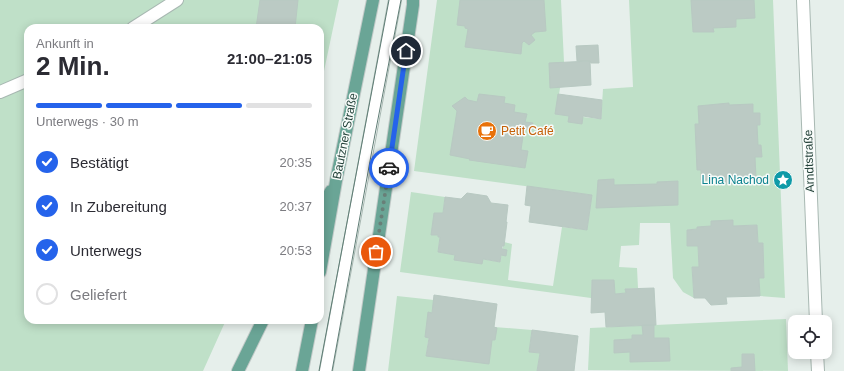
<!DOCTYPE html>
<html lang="de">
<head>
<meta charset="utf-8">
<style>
	:root { --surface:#fff; --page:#f7f7f7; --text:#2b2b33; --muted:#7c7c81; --line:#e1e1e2; --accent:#2563eb }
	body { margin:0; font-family:Helvetica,sans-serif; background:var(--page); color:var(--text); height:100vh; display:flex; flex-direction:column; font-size:15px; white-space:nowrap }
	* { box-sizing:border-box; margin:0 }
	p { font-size:13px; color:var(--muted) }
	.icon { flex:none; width:22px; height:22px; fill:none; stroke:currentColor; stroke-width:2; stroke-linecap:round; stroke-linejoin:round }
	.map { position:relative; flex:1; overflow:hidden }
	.side { position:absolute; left:24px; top:24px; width:300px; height:300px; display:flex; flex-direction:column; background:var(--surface); border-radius:12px; box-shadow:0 2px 10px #0003 }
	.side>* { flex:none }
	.fabs { position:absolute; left:788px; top:315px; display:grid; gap:8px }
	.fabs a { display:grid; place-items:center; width:44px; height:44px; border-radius:8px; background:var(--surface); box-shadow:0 2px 10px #0003; font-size:20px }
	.pin { position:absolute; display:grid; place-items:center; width:34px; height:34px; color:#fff; margin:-17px; border:2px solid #fff; border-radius:50%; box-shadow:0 1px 4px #0007 }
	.courier { position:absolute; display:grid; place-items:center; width:40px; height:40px; margin:-20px; border:3px solid #2563eb; border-radius:50%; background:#fff; color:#222; box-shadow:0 1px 5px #0007 }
	.head em { font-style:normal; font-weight:600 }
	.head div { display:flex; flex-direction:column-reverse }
	.head { display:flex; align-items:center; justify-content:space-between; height:68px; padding:0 12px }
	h1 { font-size:26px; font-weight:600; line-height:30px }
	.bar { display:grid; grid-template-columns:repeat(4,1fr); gap:6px 4px; align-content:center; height:48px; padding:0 12px }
	.bar i { height:5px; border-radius:3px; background:var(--line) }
	.bar .on { background:var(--accent) }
	.bar p { grid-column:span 4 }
	ol { padding:0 12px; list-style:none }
	li { display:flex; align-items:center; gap:12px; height:44px }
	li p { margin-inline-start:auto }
	li .icon { padding:4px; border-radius:50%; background:var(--accent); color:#fff; stroke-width:4 }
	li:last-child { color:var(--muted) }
	li i { width:22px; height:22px; border:2px solid var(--line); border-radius:50% }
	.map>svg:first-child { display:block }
	.green { fill:#bfe0c8 }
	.building { fill:#bbcac4; stroke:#b8c9c2 }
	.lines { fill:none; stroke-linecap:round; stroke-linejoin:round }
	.minor-casing { stroke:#a8b8b2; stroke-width:14 }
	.major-casing { stroke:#c2cac8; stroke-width:14 }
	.minor { stroke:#fff; stroke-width:12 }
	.major { stroke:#6aa596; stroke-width:12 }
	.tram { stroke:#5f7d75; stroke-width:1 }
	.done { stroke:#687f78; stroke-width:4; stroke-dasharray:0 7.2 }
	.route { stroke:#2563eb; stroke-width:5 }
	.labels { text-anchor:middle; stroke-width:3; stroke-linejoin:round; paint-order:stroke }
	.food-label { font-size:12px; fill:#c56008; stroke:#f7fbf9; text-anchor:start }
	.street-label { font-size:12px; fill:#24423a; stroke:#f7fbf9 }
	.culture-label { font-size:12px; fill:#0d838f; stroke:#f7fbf9; text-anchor:end }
</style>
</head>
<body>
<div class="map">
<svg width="844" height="371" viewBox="0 0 844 371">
	<rect width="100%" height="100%" fill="#e6efeb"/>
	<path class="green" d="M0,0H339L320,90V28H28V320H226L203,371H0Z
		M437,0H561L564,62L556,114L601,119L603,89L633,87L629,0H773L785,298L760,296L759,278H764L763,243H758L757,225L733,226V221L697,229L687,230V246H698L699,267H692L694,298L683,292L673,278L670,223H640L639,245L621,246L619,267L637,268L638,288L625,289L626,293L615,294L613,280H592L591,298L400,272L411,192L445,197L438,252L500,262L504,242L512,244L508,280L553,286L562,227L587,230L592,195L414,171Z
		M397,296L434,300L426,356L494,327L532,330L529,352L540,353L537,371H388Z
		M786,319L788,371L588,370L590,328Z"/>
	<path class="building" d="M260,0H298L295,28H256Z
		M460,0H544L546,31L535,32L531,35L535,40L529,45L524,41L522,43L521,54L465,47L468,29L465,28V26L457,25Z
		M691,0H754L755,18L736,19V27L713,28L714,32H693Z
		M598,45L599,63H591L590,61H577L576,46Z
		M590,61L591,85L550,88L549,63Z
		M479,94L505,97L504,103L515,105L514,112L527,114L525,122L533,123L532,130L524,129L521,150L528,151L525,168L469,160L470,159L450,155L457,111L452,106L465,97L468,100L477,102Z
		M558,94L602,100L601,119L583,116L582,124L568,122L569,116L555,114Z
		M729,103V105L753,104V113H760V125H757L758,145H761L762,157H755L756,178L732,179V184H714V180H701V170H697L695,124H699L698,106Z
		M614,179V185L657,184V182L678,181V205L596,208L598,180Z
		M527,186L592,195L587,230L529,222L531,206L525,205Z
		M467,193L487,196L491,203L508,205L506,222H507L504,246H502V249L507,250L506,256L501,255L500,262L483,259L482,264L454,260L455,255L438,252L440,237H438V235H431L434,213H443L445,197L461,199Z
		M733,220V226L757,225L758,243H763L764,278H759L760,296L726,297L727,304L711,305L705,298H694L692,267H699L698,246H687V230L697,229V227L711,226V221Z
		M592,280H614L615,294L626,293L625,289L654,288L656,325L606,327L605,312L591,313Z
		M434,295L497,304L494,327L497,328L495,340H492L489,364L426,356L429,338L425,337L428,312L432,313Z
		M642,325H654V338H669L670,361L630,362V352L614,353V340L632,339V335H643Z
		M532,330L578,336L574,371H537L540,353L529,352Z
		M742,354H754L755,371H731V368L742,367Z"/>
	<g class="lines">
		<defs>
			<path id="minor" d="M803,0L816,322
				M133,28L177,0
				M0,92L28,80
				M817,352L818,371
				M326,371L395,0"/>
			<path id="major" d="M320,211L331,191
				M320,272L336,181L373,0
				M238,371L263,320
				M302,371L312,320
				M359,371L413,5V0"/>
		</defs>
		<use href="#minor" class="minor-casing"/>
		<use href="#major" class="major-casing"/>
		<use href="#minor" class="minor"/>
		<use href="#major" class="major"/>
		<path class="tram" d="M319,371L389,0
			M332,371L372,150L401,0"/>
	</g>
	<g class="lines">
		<path class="done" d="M376,252L389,168"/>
		<path class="route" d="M389,168L406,51"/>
	</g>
	<defs>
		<symbol id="cafe-disc" viewBox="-11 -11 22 22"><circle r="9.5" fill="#e8710a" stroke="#f7fbf9"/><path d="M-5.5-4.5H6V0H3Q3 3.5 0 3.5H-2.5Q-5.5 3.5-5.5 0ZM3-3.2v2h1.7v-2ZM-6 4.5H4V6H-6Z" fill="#fff"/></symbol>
		<symbol id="sight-disc" viewBox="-11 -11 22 22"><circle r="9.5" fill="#0f9aa8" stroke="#f7fbf9"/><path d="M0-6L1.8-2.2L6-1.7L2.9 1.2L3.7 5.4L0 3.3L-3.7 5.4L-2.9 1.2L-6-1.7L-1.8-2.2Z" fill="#fff"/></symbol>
	</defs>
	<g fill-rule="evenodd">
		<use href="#cafe-disc" x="476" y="120" width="22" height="22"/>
		<use href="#sight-disc" x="772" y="169" width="22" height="22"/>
	</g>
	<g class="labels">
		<g class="food-label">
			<text x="501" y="135">Petit Café</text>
		</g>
		<g class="street-label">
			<text transform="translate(345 136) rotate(-79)" y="4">Bautzner Straße</text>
			<text transform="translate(809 161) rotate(-92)" y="4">Arndtstraße</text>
		</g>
		<g class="culture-label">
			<text x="769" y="184">Lina Nachod</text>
		</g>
	</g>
</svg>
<div class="fabs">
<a><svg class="icon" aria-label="locate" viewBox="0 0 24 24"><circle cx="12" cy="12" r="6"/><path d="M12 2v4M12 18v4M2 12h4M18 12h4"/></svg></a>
</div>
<div class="pin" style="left:376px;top:252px;background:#ea580c"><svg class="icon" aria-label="bag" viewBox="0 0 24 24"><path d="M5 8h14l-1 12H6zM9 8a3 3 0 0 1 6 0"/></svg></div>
<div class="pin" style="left:406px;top:51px;background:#1f2937"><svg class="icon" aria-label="home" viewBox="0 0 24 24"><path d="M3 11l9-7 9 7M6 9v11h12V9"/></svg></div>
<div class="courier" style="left:389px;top:168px"><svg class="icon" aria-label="car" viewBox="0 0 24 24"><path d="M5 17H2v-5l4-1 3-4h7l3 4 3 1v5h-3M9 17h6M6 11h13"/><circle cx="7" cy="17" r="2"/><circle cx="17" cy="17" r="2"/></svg></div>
<section class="side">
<div class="head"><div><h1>2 Min.</h1><p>Ankunft in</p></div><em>21:00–21:05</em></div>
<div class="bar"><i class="on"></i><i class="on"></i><i class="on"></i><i></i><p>Unterwegs · 30 m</p></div>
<ol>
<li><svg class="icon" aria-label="check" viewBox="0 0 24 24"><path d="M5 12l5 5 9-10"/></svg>Bestätigt<p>20:35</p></li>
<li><svg class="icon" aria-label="check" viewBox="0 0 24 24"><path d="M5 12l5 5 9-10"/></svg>In Zubereitung<p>20:37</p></li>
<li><svg class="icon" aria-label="check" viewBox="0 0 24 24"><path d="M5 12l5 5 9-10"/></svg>Unterwegs<p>20:53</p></li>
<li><i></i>Geliefert</li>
</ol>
</section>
</div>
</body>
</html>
